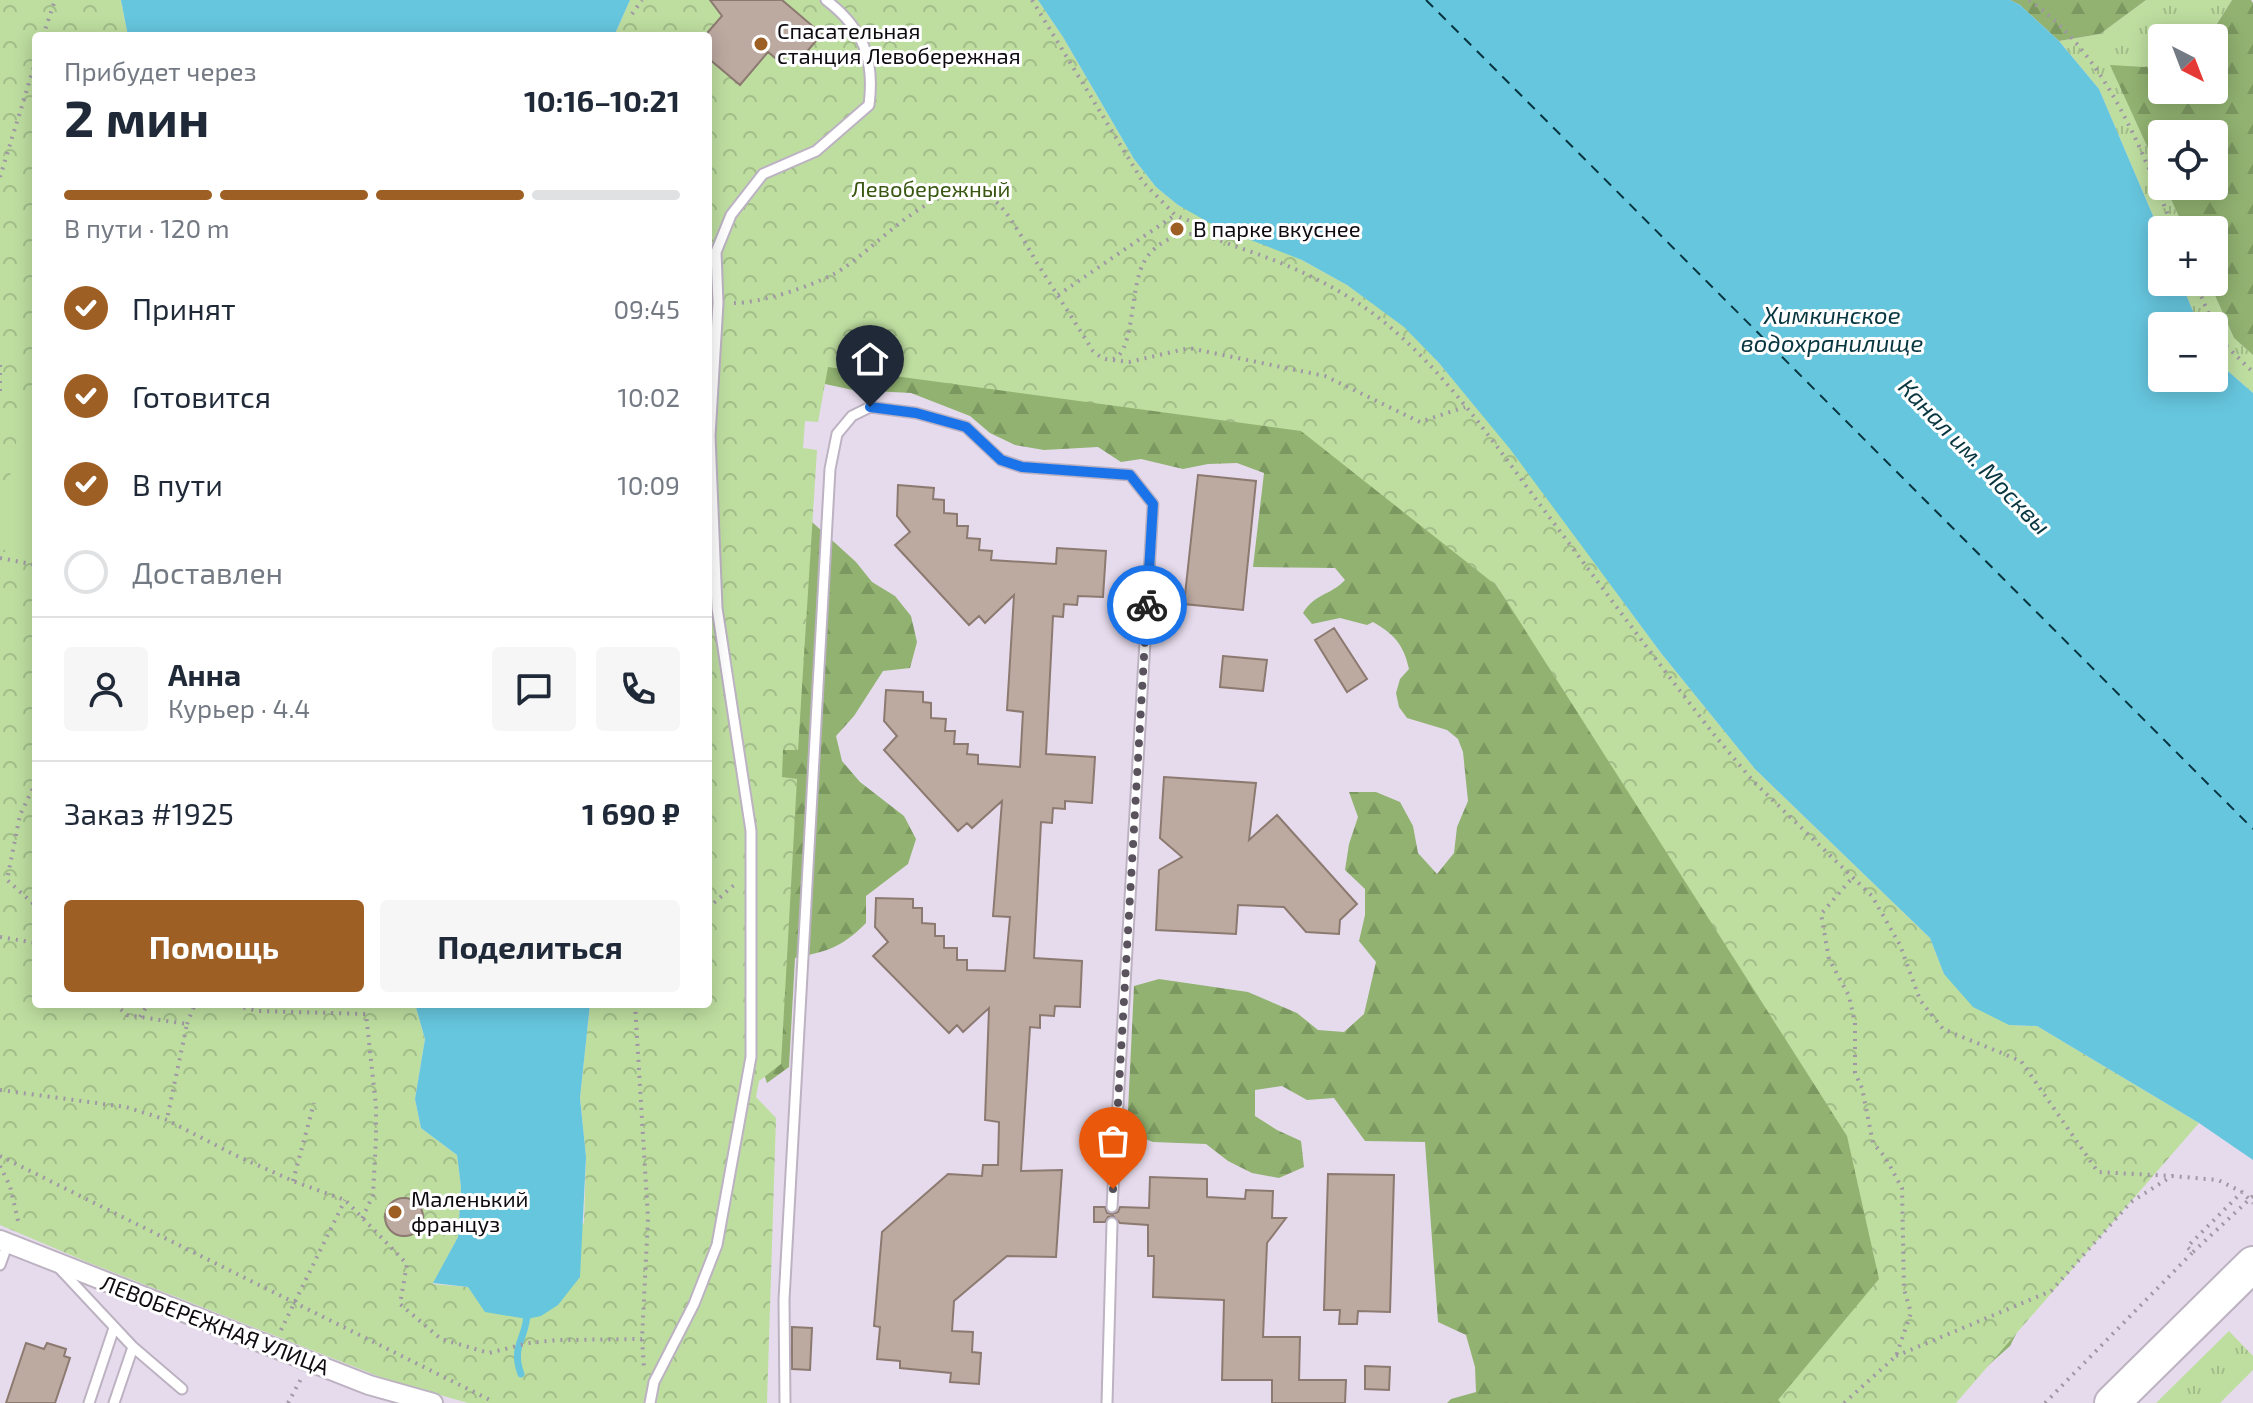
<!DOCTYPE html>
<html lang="ru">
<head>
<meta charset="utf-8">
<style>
	:root { --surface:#fff; --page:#f6f6f7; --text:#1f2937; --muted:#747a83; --line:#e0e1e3; --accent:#9d5f24 }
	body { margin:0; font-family:"Exo 2",sans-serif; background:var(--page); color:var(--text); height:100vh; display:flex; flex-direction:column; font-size:30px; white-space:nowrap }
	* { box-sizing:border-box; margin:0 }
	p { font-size:26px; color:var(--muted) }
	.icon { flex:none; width:44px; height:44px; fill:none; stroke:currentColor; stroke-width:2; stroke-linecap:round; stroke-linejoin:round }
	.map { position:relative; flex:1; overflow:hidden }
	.side { position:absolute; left:32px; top:32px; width:680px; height:976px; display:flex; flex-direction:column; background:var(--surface); border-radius:8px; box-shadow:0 4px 20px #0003 }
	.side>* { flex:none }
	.needle { width:52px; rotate:138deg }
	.controls { position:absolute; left:2148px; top:24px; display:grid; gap:16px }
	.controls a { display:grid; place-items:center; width:80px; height:80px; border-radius:8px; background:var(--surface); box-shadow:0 4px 20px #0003; font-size:40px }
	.pin { position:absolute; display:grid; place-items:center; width:68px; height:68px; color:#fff; margin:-82px -34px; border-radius:50% 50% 50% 0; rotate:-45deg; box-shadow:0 0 8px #0007 }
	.pin .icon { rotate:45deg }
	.courier { position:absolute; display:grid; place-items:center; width:80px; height:80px; margin:-40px; border:6px solid #1a73e8; border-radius:50%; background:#fff; color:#222; box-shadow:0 2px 10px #0007 }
	.overview em { font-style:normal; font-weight:700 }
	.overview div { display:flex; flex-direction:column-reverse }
	.overview { display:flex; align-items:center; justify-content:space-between; height:136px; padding:0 32px }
	h1 { font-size:52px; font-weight:700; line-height:60px }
	.bar { display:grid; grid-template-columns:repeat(4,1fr); gap:12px 8px; align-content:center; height:96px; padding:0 32px }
	.bar i { height:10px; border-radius:6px; background:var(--line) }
	.bar .active { background:var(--accent) }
	.bar p { grid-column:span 4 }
	.line { display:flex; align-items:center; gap:20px; padding:0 32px; border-top:2px solid var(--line) }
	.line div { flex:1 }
	.round { display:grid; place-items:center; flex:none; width:84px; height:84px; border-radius:8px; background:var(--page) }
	ol { padding:0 32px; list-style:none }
	li { display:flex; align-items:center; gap:24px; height:88px }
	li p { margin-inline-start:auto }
	li .icon { padding:8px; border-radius:50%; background:var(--accent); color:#fff; stroke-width:4 }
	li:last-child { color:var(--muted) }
	li i { width:44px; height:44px; border:4px solid var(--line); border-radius:50% }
	.cta { display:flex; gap:16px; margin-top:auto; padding:16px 32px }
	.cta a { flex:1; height:92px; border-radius:8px; background:var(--accent); color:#fff; font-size:32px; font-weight:700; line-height:92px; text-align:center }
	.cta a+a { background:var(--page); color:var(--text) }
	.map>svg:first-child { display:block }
	.grass { fill:url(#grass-tufts) }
	.forest { fill:url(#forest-firs) }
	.park { fill:url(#park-crowns) }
	.pitch { fill:#bedea0 }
	.water { fill:#66c6de }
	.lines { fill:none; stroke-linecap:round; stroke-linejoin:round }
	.stream { stroke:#66c6de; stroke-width:7 }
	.ferry { stroke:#073640; stroke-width:2; stroke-dasharray:10 8; stroke-linecap:butt }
	.building { fill:#bca9a0; stroke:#8c7a71; stroke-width:2 }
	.lane-casing { stroke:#bcb2c2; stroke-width:13 }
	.street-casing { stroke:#bcb2c2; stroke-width:22 }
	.highway-casing { stroke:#bcb2c2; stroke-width:38 }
	.path { stroke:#9f97a4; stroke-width:4; stroke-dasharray:2 6; stroke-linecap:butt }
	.lane { stroke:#fff; stroke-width:9 }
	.street { stroke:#fff; stroke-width:18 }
	.highway { stroke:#fff; stroke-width:34 }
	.path-bridge { stroke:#9f97a4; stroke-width:4; stroke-dasharray:2 6; stroke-linecap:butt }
	.done { stroke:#5a535d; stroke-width:8; stroke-dasharray:0 14.4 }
	.route { stroke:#1a73e8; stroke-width:10 }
	.poi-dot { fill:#9d5f24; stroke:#fff; stroke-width:3 }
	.labels { text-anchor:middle; stroke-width:6; stroke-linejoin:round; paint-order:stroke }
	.poi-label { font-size:22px; fill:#0e0a10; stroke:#fff; text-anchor:start }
	.park-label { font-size:22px; fill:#395711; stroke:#fff }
	.street-label { font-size:22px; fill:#0e0a10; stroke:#fff }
	.water-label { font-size:24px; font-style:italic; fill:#073640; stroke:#fff }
</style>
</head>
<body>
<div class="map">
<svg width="2253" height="1403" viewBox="0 0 2253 1403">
	<defs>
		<pattern id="grass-tufts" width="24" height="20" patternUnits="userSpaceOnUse" patternTransform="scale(2)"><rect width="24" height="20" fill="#bedea0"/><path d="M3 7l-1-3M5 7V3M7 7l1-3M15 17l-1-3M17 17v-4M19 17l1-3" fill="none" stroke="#a2bd89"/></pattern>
		<pattern id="forest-firs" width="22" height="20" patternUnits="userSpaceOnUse" patternTransform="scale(2)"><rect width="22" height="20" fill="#91b271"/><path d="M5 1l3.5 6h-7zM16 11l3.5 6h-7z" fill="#7c9861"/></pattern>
		<pattern id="park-crowns" width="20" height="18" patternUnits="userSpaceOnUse" patternTransform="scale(2)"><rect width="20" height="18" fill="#bedea0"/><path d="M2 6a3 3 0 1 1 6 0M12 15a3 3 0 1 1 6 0" fill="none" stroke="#a2bd89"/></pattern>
	</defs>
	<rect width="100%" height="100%" fill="#e6dbec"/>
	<path class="grass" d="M2146,0H2232L2208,38H2162V68L2111,66L2162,179V186H2165L2185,230H2162V237L2099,89L2059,41L2100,34Z
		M2181,282H2209L2234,338L2253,355V393L2214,359V326H2199Z
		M2229,1331L2253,1356V1370L2220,1403H2156Z"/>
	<path class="forest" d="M2010,0H2146L2100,34L2059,41L2020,5Z
		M2232,0H2251L2253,3V355L2234,338L2209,282H2214V230H2185L2165,186H2214V134H2162V179L2110,65L2162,68V90H2214V38H2208Z
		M708,121L1271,271L2023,1320L2010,1346L1946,1403H1447L1451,1399L1476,1392L1475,1367L1466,1335L1438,1322L1425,1142L1365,1141L1334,1098L1307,1100L1282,1086L1255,1090V1116L1277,1130L1301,1141L1304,1167L1279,1178L1252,1173L1228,1161L1206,1144L1153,1142L1127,1132L1134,986L1159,979L1248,992L1297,1013L1318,1030L1344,1032L1364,1014L1376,962L1359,941L1365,915V889L1345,870L1349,844L1358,817L1349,792H1376L1400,802L1413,826L1418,853L1437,874L1454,853L1457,827L1468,801L1463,752L1458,739L1447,730L1407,718L1399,707L1396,693L1400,679L1409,669C1404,645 1394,634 1373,622L1367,625L1340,618L1312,624L1303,613C1315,593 1330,596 1345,580L1335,568L1253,567L1264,473L1237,463L1208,464L1183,469L1141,459L1121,462L1098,447L1044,450L1015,445L990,433L970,416L911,393L853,390L825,384L801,395L791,419L812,522L856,562L872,582L895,596L911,616L917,642L910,668L883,671L854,716L836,736L842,761L860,782L904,816L916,839L908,864L866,896V923C841,948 828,951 795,958L789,1067L767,1083L761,1065Z"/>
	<path class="park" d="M0,0H121L128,36H36V1004H415L425,1039L415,1099L421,1128L457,1155L461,1187L458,1237L433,1284L468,1287L584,1223L586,1157L580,1098L590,1004H708V36H614L630,0H1038L1063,37L1134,159L1156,187L1178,205L1302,260L1347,285L1404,326L1439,363L1511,449L1661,653L1755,769L1930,938L1944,974L2009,1025L2037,1026L2199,1123L1956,1403H1781L1778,1400L1879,1279L1847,1136L1497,586L1301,431L828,367L818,422L805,421L803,448L817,450L798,750H783L782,777L797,779L781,1064L759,1081L756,1097L776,1118L767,1403H468L388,1380L87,1262L0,1225Z"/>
	<path class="pitch" d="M25,397L36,399V556L0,549V528Z"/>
	<path class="water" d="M121,0H630L614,36H128Z
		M1038,0H2010L2020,5L2059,41L2099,89L2162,237V282H2181L2199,326H2162V378H2214V359L2253,393V1160L2199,1123L2037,1026L2009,1025L1973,1007L1944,974L1930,938L1755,769L1661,653L1510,449L1439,363L1404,327L1347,285L1302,260L1215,226L1178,205L1156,187L1134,159L1063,37Z
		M415,1004H590L580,1098L586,1157L580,1277L558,1305L541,1316L527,1319L485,1312L468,1287L433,1283L458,1237L461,1187L457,1155L421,1128L415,1099L425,1039Z"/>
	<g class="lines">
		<path class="stream" d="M521,1374C510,1345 528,1337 527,1311"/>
		<path class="ferry" d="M1426,0L2253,829"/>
	</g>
	<path class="building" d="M710,0H782L822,34L797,63L787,54L780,62L768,52L740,85L708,58V32L722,16Z
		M1198,475L1256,481L1243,610L1184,604Z
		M898,485L934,488L933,499L944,500V513L957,514V526H968L967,538L980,539L979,550L992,551L991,560L1056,564L1057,548L1106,551L1103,597L1078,596L1077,605L1064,604L1063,617L1053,616L1046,754L1095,757L1092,803L1065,801V809L1053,808L1052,823L1041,822L1034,958L1082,961L1080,1007L1055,1006L1054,1016L1040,1015V1028L1030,1027L1021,1171L1062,1170L1056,1257L1007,1256L954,1301L952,1331L973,1332L972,1352L981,1353L979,1384L950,1382L951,1373L900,1368V1361L877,1359L880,1327L874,1326L882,1232L948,1174L982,1176L983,1165H998L999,1122L985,1120L989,1008L963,1032L957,1025L949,1033L873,956L888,942L875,927L876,898L913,899V908H922V923L935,924V936H944V948H957V960H967V970L1005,971L1010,917L993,916L1002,801L972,828L967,823L958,831L884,750L897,736L884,721L886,690L923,692V702L931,703V718L946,719L945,731H955L954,744H968L967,754L978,755V764L1020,767L1023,712L1007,710L1014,595L985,623L979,616L969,625L895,545L910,532L897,516Z
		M1334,628L1367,679L1347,692L1315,640Z
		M1223,656L1267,660L1263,691L1220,687Z
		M1164,777L1256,783L1249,840L1277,815L1357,904L1340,920L1339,934L1306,932L1284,907L1238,905L1236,934L1156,930L1159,870L1182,857L1160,838Z
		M1328,1174L1394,1175L1390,1312L1358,1311L1357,1324H1339L1340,1310H1324Z
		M1150,1177L1207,1179V1197L1245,1199L1246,1190L1273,1191L1272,1218H1286L1267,1243L1263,1337H1300L1299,1380H1346L1345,1403H1272V1380H1222L1224,1300L1153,1297L1154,1256H1148V1225L1120,1223L1113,1216L1108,1217L1105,1222H1094V1207H1105L1107,1213L1112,1214L1118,1212L1120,1207L1149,1208Z
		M385 1217a19 19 0 1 1 38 0a19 19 0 1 1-38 0Z
		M792,1327L812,1328L810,1370L792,1369Z
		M26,1343L44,1349L47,1343L66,1349L64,1356L70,1358L55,1403H6Z
		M1365,1366L1390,1367L1389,1390L1365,1389Z"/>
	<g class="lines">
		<defs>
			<path id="lane" d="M0,1265L8,1243
				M60,1269L133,1347L182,1389
				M89,1403L114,1328
				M114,1403L133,1347
				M650,1403L654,1382L694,1304L717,1245L751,1057V831L717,608L710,436L718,303L716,252L731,215L763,174L816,151L869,105C875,59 863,28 826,0
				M785,1403L784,1300L830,469L837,434L852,416L870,407L916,413L966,427L1001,460L1022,467L1130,475L1153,504L1112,1207
				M1107,1403L1112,1223"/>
			<path id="street" d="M0,1240L369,1385L433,1403"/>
			<path id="highway" d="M2112,1403L2253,1264"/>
		</defs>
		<use href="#lane" class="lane-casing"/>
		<use href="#street" class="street-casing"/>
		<use href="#highway" class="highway-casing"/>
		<path class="path" d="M1032,0L1143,182L1175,215L1200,225L1197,234
			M2029,0C2106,54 2140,146 2174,230
			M632,14L642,0
			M43,36L55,0
			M0,177L36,60
			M2195,282L2214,326
			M1058,295L1175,215
			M734,303C761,303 809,287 834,274C874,253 942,166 991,198C1009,210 1026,245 1037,263C1056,293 1075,322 1093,351C1101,358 1111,364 1119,355C1134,339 1131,285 1144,262C1150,250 1163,241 1176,236C1196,229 1220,241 1240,248C1297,267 1353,293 1398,334C1453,383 1497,447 1541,506C1599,583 1656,661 1716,737L1753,781L1872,896L1900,945L1920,1000L1943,1029L2021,1061L2098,1172L2172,1176
			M2214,326L2220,340L2253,372
			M1113,360L1129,362L1189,348L1325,376L1420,422L1465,407
			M0,365V393
			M0,558L36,565
			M36,782L20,815L7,880L36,906
			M708,908L734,885
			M0,937L36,943
			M115,1004L127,1015L187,1024L167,1119
			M228,1004L258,1011L366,1014L376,1107V1138L373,1195L362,1219
			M635,1004L648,1218L642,1339L644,1369
			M140,1017L148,1004
			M187,1024L195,1004
			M0,1090L126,1107L167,1120L235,1155L293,1181L345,1200L407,1264L400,1304L441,1339L489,1353L528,1343L558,1340L642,1339
			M0,1156L490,1400
			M0,1166L10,1186L19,1225
			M293,1181L314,1103
			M281,1330L345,1200
			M1896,1356L2051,1291L2131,1202L2172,1176L2218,1180L2242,1192L2253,1203
			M288,1403L302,1377
			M1844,1403L1896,1356L1911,1313L1904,1289L1902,1188L1885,1157L1873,1143L1862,1088L1855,1073V1023L1849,996L1829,959L1821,914L1853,877
			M2045,1403L2193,1252L2187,1247L2242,1192"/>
		<use href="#lane" class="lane"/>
		<use href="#street" class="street"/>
		<use href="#highway" class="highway"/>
		<path class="path-bridge" d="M2193,1252L2253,1196"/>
	</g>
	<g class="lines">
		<path class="done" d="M1113,1189L1147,605"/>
		<path class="route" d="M870,407L916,413L966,427L1001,460L1022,467L1130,475L1153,504L1147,605"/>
	</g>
	<g class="poi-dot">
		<circle cx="761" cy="44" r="8"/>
		<circle cx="1177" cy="229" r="8"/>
		<circle cx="395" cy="1212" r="8"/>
	</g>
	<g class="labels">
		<g class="poi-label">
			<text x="777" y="39">Спасательная<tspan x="777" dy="25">станция Левобережная</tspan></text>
			<text x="1193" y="237">В парке вкуснее</text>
			<text x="411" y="1207">Маленький<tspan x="411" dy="25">француз</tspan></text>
		</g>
		<g class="park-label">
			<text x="931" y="197">Левобережный</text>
		</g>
		<g class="street-label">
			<text transform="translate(215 1325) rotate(21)" y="8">ЛЕВОБЕРЕЖНАЯ УЛИЦА</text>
		</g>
		<g class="water-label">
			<text x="1832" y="324">Химкинское<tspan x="1832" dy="28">водохранилище</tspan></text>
			<text transform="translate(1974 457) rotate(46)" y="8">Канал им. Москвы</text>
		</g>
	</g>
</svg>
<div class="controls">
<a><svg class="needle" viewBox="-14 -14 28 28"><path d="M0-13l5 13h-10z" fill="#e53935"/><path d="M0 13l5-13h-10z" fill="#747a83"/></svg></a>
<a><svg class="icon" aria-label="locate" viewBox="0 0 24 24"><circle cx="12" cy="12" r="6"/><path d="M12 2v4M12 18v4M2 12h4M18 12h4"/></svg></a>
<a>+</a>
<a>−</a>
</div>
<div class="pin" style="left:1113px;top:1189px;background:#ea580c"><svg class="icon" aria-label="bag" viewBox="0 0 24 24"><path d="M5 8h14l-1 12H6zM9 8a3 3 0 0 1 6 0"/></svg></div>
<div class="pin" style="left:870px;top:407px;background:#1f2937"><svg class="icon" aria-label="home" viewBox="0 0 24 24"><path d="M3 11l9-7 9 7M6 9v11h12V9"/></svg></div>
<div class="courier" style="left:1147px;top:605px"><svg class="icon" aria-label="bike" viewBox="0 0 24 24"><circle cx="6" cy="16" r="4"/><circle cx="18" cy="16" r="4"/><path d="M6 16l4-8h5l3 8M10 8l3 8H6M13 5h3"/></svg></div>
<section class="side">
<div class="overview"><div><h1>2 мин</h1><p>Прибудет через</p></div><em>10:16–10:21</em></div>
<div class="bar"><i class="active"></i><i class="active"></i><i class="active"></i><i></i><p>В пути · 120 m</p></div>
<ol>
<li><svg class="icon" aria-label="check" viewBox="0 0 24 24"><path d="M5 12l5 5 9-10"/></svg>Принят<p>09:45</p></li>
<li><svg class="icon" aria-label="check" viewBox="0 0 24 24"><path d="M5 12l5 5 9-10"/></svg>Готовится<p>10:02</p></li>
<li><svg class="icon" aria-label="check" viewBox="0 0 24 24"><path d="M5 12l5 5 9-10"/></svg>В пути<p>10:09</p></li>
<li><i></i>Доставлен</li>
</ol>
<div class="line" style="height:144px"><a class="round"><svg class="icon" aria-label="person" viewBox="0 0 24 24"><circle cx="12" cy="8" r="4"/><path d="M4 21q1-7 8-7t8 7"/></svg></a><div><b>Анна</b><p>Курьер · 4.4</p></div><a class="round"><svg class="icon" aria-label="chat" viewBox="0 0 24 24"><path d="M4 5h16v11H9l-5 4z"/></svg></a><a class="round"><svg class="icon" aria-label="phone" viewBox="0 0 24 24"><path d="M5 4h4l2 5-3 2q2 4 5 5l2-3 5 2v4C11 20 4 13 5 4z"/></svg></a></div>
<div class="line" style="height:104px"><div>Заказ #1925</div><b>1 690 ₽</b></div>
<div class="cta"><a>Помощь</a><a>Поделиться</a></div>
</section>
</div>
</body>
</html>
